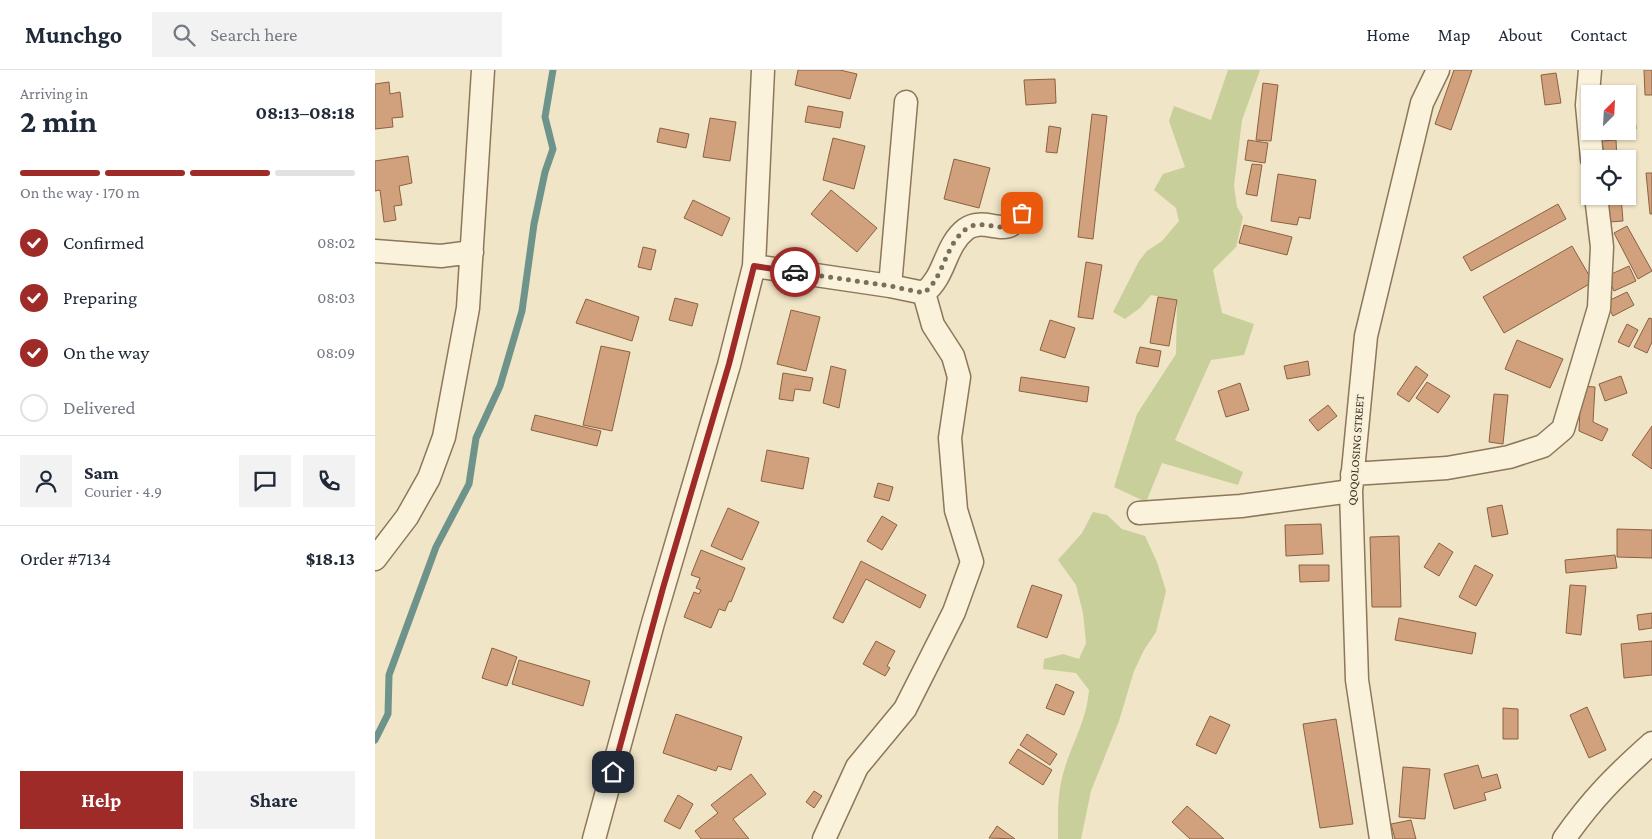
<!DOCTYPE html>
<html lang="en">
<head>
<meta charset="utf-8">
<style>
	:root { --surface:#fff; --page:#f2f2f3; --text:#1f2937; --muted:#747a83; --line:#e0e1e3; --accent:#9f2b29 }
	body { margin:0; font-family:"Crimson Pro",serif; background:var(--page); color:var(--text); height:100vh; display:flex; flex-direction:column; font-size:19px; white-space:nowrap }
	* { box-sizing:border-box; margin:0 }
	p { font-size:16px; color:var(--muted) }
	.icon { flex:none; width:28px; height:28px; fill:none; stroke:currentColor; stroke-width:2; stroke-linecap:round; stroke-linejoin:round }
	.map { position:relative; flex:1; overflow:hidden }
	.drawer { display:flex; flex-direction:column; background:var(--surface); width:375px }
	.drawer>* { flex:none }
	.needle { width:32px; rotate:24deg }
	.fabs { position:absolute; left:1206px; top:15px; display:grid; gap:10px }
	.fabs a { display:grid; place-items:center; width:55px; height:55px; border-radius:0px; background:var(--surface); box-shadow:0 1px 4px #0004; font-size:25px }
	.pin { position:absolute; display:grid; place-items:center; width:42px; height:42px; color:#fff; margin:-21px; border-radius:10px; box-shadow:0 2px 8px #0006 }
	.courier { position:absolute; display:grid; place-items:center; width:50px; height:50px; margin:-25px; border:4px solid #9f2b29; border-radius:50%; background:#fff; color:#222; box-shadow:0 1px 6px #0007 }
	.headline em { font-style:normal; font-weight:700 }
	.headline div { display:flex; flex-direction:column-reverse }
	.headline { display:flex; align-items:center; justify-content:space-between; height:85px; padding:0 20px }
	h1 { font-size:32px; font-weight:700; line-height:38px }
	.bar { display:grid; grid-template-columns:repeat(4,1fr); gap:8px 5px; align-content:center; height:60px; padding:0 20px }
	.bar i { height:6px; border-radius:4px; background:var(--line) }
	.bar .current { background:var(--accent) }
	.bar p { grid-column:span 4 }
	.line { display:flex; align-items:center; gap:12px; padding:0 20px; border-top:1px solid var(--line) }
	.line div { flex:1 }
	.round { display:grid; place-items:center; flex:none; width:52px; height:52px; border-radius:0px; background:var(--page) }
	ol { padding:0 20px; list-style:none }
	li { display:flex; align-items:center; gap:15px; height:55px }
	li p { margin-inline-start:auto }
	li .icon { padding:5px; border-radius:50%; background:var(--accent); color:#fff; stroke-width:4 }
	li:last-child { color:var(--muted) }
	li i { width:28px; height:28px; border:2px solid var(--line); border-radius:50% }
	.button { display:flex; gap:10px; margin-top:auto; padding:10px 20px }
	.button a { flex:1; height:58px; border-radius:0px; background:var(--accent); color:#fff; font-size:20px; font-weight:700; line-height:58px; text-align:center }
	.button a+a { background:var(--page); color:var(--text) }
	header { display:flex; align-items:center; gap:30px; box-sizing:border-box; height:70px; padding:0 25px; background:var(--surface); border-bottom:1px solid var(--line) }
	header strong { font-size:24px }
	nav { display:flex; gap:28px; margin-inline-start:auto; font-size:18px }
	.search { width:350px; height:45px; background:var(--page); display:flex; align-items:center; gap:12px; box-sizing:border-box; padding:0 18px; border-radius:0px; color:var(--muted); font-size:19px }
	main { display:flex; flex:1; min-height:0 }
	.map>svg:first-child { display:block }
	.green { fill:#c8cf9a }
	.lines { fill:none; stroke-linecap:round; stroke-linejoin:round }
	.stream { stroke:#6e938b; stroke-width:7 }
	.building { fill:#d0a17c; stroke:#8d6140 }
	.minor-casing { stroke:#8d775b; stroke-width:25 }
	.minor { stroke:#faf2db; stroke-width:22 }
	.done { stroke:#7c6f5a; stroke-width:5; stroke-dasharray:0 9 }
	.route { stroke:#9f2b29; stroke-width:6 }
	.labels { text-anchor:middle; stroke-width:4; stroke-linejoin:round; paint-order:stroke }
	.street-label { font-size:12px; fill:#3d2f20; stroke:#f7efd7 }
</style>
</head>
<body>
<header>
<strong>Munchgo</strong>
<div class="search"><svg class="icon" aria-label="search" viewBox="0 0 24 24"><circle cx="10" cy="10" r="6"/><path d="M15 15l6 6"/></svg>Search here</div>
<nav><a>Home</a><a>Map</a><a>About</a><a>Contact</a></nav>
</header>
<main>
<section class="drawer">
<div class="headline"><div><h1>2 min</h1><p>Arriving in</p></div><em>08:13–08:18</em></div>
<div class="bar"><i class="current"></i><i class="current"></i><i class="current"></i><i></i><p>On the way · 170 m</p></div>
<ol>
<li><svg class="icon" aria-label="check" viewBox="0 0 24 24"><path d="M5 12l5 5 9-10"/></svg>Confirmed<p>08:02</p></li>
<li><svg class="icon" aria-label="check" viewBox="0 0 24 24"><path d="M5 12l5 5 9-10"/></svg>Preparing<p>08:03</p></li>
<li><svg class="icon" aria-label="check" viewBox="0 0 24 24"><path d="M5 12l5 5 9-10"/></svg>On the way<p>08:09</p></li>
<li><i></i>Delivered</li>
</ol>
<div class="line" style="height:90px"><a class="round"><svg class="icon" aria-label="person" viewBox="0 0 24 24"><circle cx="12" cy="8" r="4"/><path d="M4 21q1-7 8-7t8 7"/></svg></a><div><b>Sam</b><p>Courier · 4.9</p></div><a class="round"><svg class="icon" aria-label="chat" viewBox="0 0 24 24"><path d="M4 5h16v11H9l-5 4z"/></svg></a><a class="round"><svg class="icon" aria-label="phone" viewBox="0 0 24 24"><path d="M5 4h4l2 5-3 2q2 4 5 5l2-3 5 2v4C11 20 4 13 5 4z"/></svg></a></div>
<div class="line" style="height:65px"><div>Order #7134</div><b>$18.13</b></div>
<div class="button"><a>Help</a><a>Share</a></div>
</section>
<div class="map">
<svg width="1277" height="769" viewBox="0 0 1277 769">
	<rect width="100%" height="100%" fill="#f0e5c7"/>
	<path class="green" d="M853,0H885L867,50L859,116L862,137L868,147L861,177L838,200L847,243L879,254L869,285L836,290L800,370L868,402L863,415L787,393L771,432L739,417L762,344L801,284L802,230L776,225L765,238L750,249L738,242L764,191L772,181L787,171L804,151L801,138L779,120L788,104L810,97L794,51L799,36L836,50Z
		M718,442L732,445L747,459L770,466L782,492L791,521L781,562L769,580L759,601L744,651L716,721L706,769H683C683,747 682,725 688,704C696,674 711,654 714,620L701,603L668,599L669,589L688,584L704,589L711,573L708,543L701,515L683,490L707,463Z"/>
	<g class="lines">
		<path class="stream" d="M0,670L13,644L14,605L61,477L94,414L101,368L125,316L147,241L159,154L170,102L178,79L170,47L178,0"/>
	</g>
	<path class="building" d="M423,0H465L482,4L475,29L420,15Z
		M1079,0H1097L1076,60L1060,54Z
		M1269,0H1277V25H1270Z
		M1181,3L1186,33L1170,35L1166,5Z
		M680,9L681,33L651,35L649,10Z
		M14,12L15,24L25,22L28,47L17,48L18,57L0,59V14Z
		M888,13L903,15L896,71L881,70Z
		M433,36L468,42L465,58L430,52Z
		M717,44L732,46L718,169L703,167Z
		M335,48L361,52L355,91L328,87Z
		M1260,48L1261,59L1252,60V49Z
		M674,56L686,58L682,83L671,82Z
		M285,58L314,64L311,78L282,72Z
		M458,68L490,76L479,119L448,110Z
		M873,70L893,73L890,93L870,90Z
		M1241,70L1242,89H1229L1227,71Z
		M33,86L37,113L24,116L27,135L19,136L21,150L9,152L5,120L0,121V91Z
		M579,89L615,98L604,138L569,129Z
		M877,94L887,95L882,126L871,124Z
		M1271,103H1277V144H1275Z
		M903,104L941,110L935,149L924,147L922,155L896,151Z
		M456,120L502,158L482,182L436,144Z
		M1232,126H1246L1248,151L1235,152Z
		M318,130L355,148L347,166L309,148Z
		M1183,134L1191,149L1096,201L1088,187Z
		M869,155L917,167L912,185L864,173Z
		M1252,156L1277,201L1263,209L1239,163Z
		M1197,176L1218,212L1129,263L1108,227Z
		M268,177L281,180L276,200L263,197Z
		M711,192L727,195L718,249L703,247Z
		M1254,196L1261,211L1239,221L1232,206Z
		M1252,222L1259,235L1238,246L1231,232Z
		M783,227L802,230L794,276L775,273Z
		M300,228L323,234L317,256L294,250Z
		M211,229L264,247L257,271L201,253Z
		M416,240L445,247L431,301L402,294Z
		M1274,248L1277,249V272L1272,283L1259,277Z
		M675,250L700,258L690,288L665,280Z
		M1252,254L1263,260L1254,277L1243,272Z
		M1142,270L1188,289L1175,318L1130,299Z
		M226,276L255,282L237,361L208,355Z
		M765,277L786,281L783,297L761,293Z
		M933,291L935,305L912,309L909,296Z
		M456,296L471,300L464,338L448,333Z
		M1041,296L1053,305L1034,332L1022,324Z
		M408,303L438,308L435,321L420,319L418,331L404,329Z
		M1246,306L1252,323L1230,331L1224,314Z
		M646,307L714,317L712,332L644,321Z
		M1052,312L1075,326L1063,343L1041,328Z
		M865,313L874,340L851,347L843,321Z
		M1206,316L1220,317L1218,352L1233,359L1227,371L1204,361Z
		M1119,324L1133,325L1128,374L1114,372Z
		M953,335L962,346L943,361L934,350Z
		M160,345L226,361L222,376L156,360Z
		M1277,356V399L1257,385Z
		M392,380L434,388L428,419L386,411Z
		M503,413L518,417L514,431L499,427Z
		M1127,435L1133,464L1117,467L1112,438Z
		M353,438L384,452L367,490L336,476Z
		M507,446L522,455L507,480L492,471Z
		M946,454L948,484L911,486L910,455Z
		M1242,459L1277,460V488L1242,487Z
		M1024,466L1026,537H997L995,467Z
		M1064,473L1078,482L1064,506L1049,497Z
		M326,480L370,498L356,532L354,531L350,541L344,539L336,558L309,547L319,522L324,524L326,520L321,518L325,508L316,505Z
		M1240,485L1242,498L1191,503L1190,490Z
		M486,491L551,525L545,538L491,509L468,553L458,548Z
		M924,495H954V511L925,512Z
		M1100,495L1118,505L1101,536L1084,527Z
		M657,515L687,525L672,568L642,557Z
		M1195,515L1211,516L1206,565L1191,563Z
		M1277,543V558L1264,560L1262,545Z
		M1024,548L1101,563L1097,584L1020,570Z
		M501,571L520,581L512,596L515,598L510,606L488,594Z
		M1277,571V605L1249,608L1246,574Z
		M117,578L142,587L132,616L107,608Z
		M144,590L215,611L208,636L137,614Z
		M681,614L699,622L689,645L671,638Z
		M1212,637L1231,680L1214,688L1195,645Z
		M1128,638L1143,639V669H1128Z
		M301,644L367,667L356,700L343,696L341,701L288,683Z
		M835,646L855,655L841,684L821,675Z
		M961,649L978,754L945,758L928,654Z
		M652,664L682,684L675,695L645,675Z
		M643,679L677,700L668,715L634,693Z
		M1103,695L1107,708L1122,704L1126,718L1109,723L1111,730L1079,739L1069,704Z
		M1028,697L1055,699L1050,749L1024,747Z
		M376,704L391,724L358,749L374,769H326L320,761L343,743L336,735Z
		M439,721L447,726L439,738L431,732Z
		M303,725L318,734L305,759L289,751Z
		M812,736L837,758L849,769H815L797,752Z
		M1036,750L1041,769H1020L1016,754Z
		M622,756L640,769L614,768Z"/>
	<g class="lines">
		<defs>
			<path id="minor" d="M1215,0L1212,35L1217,89
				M0,181L66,186L97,182
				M379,196L515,216L549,223L558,255L578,286L584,307L575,368L581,440L597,492L579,542L530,639L482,697L449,769
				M515,216L531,32
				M549,223C571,206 569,176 591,159C606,148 625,162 636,155C640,152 644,147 647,143
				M977,404L1072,398L1134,387L1168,376L1188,359L1224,238L1227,177L1221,126
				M764,443L866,436L976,421
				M0,489L32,447L54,408L69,367L93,238L108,0
				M219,769L278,553L354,295L379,196L388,0
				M1006,769L982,610L976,421L991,266L1047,33L1063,0
				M1189,769C1217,729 1241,705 1277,673"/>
		</defs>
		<use href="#minor" class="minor-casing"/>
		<use href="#minor" class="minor"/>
	</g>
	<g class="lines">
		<path class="done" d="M420,202L515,216L549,223C570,206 569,176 591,159C606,148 625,162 636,155C640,152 644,147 647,143"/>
		<path class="route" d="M238,702L288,518L354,294L379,196L420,202"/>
	</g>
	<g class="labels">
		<g class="street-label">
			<text transform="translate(981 380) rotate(-86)" y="4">QOQOLOSING STREET</text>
		</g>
	</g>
</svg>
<div class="fabs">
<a><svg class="needle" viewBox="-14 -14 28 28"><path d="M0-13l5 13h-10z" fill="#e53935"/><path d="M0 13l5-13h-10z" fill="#747a83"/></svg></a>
<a><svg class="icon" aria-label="locate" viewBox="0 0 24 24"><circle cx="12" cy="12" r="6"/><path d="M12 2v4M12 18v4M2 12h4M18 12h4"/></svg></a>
</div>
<div class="pin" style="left:647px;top:143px;background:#ea580c"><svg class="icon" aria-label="bag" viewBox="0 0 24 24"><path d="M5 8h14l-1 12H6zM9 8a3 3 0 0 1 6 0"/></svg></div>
<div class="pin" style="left:238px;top:702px;background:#1f2937"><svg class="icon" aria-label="home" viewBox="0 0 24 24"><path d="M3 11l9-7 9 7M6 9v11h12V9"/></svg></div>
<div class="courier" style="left:420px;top:202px"><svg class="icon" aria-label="car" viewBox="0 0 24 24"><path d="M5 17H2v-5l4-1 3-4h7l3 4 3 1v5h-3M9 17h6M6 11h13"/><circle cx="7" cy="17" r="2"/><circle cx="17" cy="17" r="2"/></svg></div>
</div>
</main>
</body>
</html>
